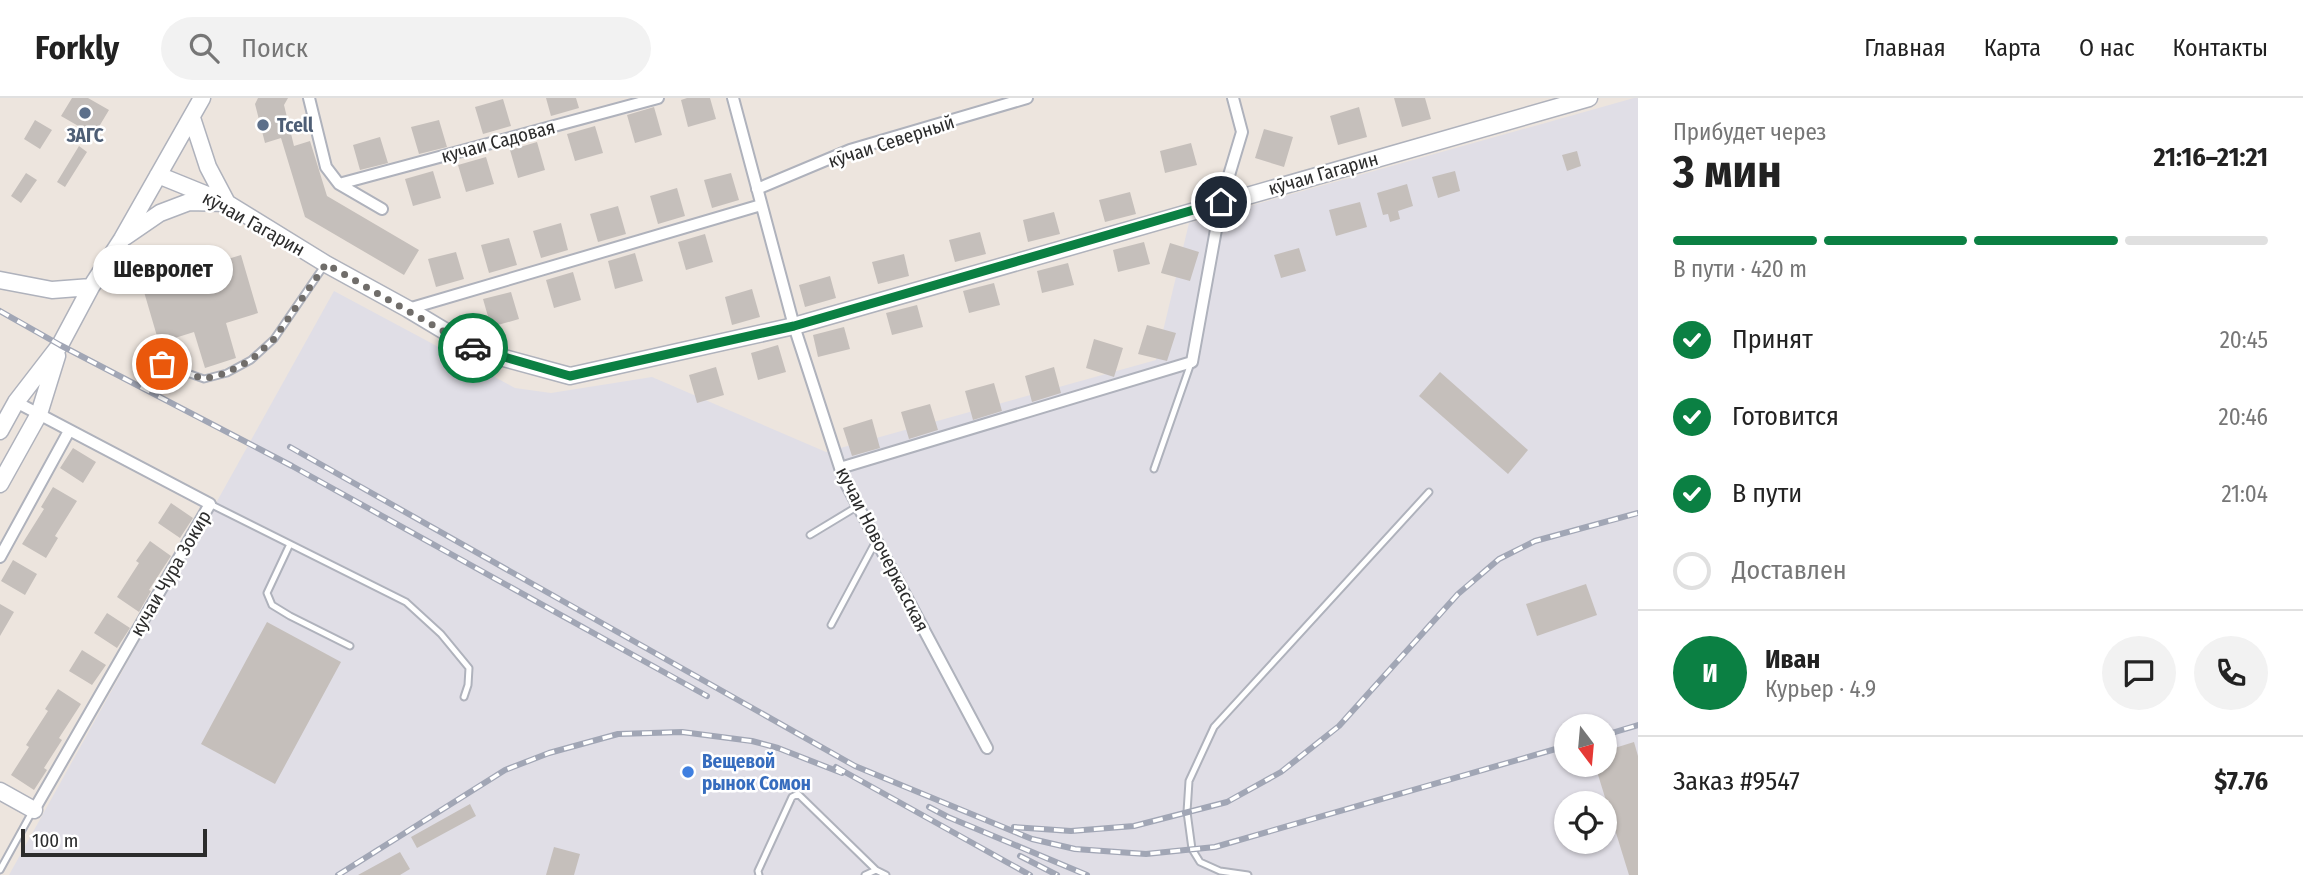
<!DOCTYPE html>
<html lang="ru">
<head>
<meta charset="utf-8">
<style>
	:root { --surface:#fff; --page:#f2f2f2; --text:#222; --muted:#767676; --line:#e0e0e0; --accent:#0b8043 }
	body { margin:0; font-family:"Fira Sans Condensed",sans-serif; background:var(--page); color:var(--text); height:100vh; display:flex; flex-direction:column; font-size:26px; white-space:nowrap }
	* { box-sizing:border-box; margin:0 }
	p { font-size:23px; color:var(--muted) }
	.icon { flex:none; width:38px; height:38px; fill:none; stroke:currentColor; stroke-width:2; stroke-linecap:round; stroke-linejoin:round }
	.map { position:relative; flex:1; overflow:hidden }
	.details { display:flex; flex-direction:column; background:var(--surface); width:665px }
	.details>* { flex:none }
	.needle { width:46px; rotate:164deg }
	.controls { position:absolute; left:1554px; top:616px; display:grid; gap:14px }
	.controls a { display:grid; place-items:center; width:63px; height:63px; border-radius:50%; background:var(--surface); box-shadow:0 2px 5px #0004; font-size:35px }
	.scale { position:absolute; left:21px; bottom:18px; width:186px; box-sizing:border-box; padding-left:7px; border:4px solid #2c2c2c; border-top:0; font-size:19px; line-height:24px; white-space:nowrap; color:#2c2c2c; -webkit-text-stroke:5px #fff; paint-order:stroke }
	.pin { position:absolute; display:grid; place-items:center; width:60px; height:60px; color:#fff; margin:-30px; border:4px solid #fff; border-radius:50%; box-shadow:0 2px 7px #0007 }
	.courier { position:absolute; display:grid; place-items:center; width:70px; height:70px; margin:-35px; border:5px solid #0b8043; border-radius:50%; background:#fff; color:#222; box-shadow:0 2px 9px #0007 }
	.bubble { position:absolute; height:49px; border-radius:24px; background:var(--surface); box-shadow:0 2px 5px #0004; font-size:23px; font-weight:700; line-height:49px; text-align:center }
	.headline em { font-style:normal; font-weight:700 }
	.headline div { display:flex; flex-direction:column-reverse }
	.headline { display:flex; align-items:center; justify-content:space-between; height:119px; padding:0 35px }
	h1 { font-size:46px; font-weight:700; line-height:52px }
	.bar { display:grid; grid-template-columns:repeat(4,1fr); gap:10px 7px; align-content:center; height:84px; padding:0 35px }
	.bar i { height:9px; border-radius:5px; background:var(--line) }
	.bar .selected { background:var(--accent) }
	.bar p { grid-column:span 4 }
	.line { display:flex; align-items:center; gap:18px; padding:0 35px; border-top:2px solid var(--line) }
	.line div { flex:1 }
	.round { display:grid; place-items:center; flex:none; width:74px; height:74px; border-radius:37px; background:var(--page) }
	ol { padding:0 35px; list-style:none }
	li { display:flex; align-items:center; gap:21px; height:77px }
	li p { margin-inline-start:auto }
	li .icon { padding:7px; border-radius:50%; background:var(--accent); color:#fff; stroke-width:4 }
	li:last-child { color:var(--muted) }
	li i { width:38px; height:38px; border:4px solid var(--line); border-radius:50% }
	header { display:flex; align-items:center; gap:42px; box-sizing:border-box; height:98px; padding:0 35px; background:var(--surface); border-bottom:2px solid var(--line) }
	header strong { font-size:33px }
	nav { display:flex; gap:38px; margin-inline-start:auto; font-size:24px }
	.search { width:490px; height:63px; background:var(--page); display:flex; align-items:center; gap:18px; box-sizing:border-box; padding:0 24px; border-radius:38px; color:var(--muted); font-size:26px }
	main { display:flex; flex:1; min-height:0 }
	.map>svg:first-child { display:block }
	.industrial { fill:#e0dee6; fill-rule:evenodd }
	.building { fill:#c5bfbb }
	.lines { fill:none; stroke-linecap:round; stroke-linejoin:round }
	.lane-casing { stroke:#afb2bc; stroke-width:9 }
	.street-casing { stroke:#afb2bc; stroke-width:14 }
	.secondary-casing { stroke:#afb2bc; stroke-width:19 }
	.lane { stroke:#fff; stroke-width:5 }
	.street { stroke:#fff; stroke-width:10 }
	.secondary { stroke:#fff; stroke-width:16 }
	.rail-casing { stroke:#a1a6b5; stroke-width:6 }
	.rail { stroke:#fff; stroke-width:3.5; stroke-dasharray:10; stroke-linecap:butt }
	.done { stroke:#706d6a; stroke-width:7; stroke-dasharray:0 12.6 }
	.route { stroke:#0b8043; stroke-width:9 }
	.service-dot { fill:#5c6f8a; stroke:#fff; stroke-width:2.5 }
	.shop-dot { fill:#3f7fe0; stroke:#fff; stroke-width:2.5 }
	.labels { text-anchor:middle; stroke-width:5; stroke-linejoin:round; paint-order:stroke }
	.service-label { font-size:19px; font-weight:bold; fill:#4e5e75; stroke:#fff; text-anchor:start }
	.street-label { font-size:19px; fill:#2c2c2c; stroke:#fff }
	.shop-label { font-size:19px; font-weight:bold; fill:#366cbe; stroke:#fff; text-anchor:start }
</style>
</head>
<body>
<header>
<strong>Forkly</strong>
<div class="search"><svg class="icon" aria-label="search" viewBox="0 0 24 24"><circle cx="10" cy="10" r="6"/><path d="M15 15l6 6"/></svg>Поиск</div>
<nav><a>Главная</a><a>Карта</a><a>О нас</a><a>Контакты</a></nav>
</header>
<main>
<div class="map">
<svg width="1638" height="777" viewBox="0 0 1638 777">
	<rect width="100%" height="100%" fill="#ede5de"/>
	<path class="industrial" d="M1634,0H1638V777H9L334,193L515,290L551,295L652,279L826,354L1156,262L1189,125ZM1566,628H1605V667H1566ZM1566,705H1605V744H1566Z"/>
	<path class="building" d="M72,0H88L109,12L94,37L61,18Z
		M258,0H288L284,7L294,48L310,43L327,98L419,152L404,177L305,119L281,40L265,45L255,6Z
		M546,0H576L579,10L551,18Z
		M687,0H710L716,21L688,29L681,2Z
		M1394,0H1425L1431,21L1402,29Z
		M503,1L511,28L483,36L475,9Z
		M654,9L662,37L635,45L627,17Z
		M1359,9L1367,39L1338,47L1330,18Z
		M35,22L52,32L40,51L24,41Z
		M439,22L447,49L419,56L411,29Z
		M595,28L603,55L575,63L567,36Z
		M1264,31L1293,39L1284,69L1255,60Z
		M380,39L388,65L360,72L353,47Z
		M537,44L545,72L518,80L510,52Z
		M1191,45L1197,67L1165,75L1160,53Z
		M79,48L87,54L65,89L57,84Z
		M1577,53L1581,68L1567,73L1562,57Z
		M486,59L494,86L466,94L458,67Z
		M433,73L441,100L413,108L405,81Z
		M1455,73L1460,93L1438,100L1432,79Z
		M26,75L37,82L21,105L11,98Z
		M731,75L739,102L712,110L704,82Z
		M1407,86L1413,108L1398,113L1400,121L1390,124L1388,116L1383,117L1377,95Z
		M677,90L685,118L658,126L650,98Z
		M1130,94L1136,116L1105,124L1099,102Z
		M1360,104L1367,129L1336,138L1329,112Z
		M618,108L626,136L598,144L590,116Z
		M1054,114L1060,136L1028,144L1023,122Z
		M561,125L568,152L541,160L533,133Z
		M980,134L986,156L955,164L949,142Z
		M705,136L713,164L686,172L678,144Z
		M509,140L517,167L489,175L481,147Z
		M1144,144L1150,166L1118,174L1113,152Z
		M1170,145L1199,154L1190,183L1161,175Z
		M1299,150L1306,173L1281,180L1274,157Z
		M456,154L464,181L436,189L428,161Z
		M635,155L643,183L615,191L608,163Z
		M904,156L909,178L878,186L872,164Z
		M241,157L258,215L226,225L236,260L205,270L194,234L159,245L142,187Z
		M1068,165L1074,187L1042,195L1037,173Z
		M573,174L581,202L554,210L546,182Z
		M830,178L836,200L805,209L799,187Z
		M994,185L1000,207L969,215L963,193Z
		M752,191L760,219L732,227L725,199Z
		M511,194L519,221L491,229L483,201Z
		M917,207L923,229L892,237L886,215Z
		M1147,227L1176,235L1167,263L1138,256Z
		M844,229L850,251L818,259L813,237Z
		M1094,241L1123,250L1114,279L1086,270Z
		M778,247L786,274L758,282L751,255Z
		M716,269L724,297L697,305L689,277Z
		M1054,269L1061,295L1032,304L1025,278Z
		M1440,274L1528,352L1508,376L1419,298Z
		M994,285L1002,313L973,322L965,293Z
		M930,306L938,332L909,341L901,314Z
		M872,321L880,350L852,358L843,330Z
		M73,350L96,364L83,385L60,370Z
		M53,389L77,403L55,438L58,440L46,460L22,446L44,411L41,409Z
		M171,405L193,420L180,440L158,425Z
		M150,443L171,458L149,492L151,493L139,514L117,499L139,465L136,463Z
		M13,462L37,476L25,497L1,483Z
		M1586,486L1597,517L1537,538L1526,506Z
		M0,506L14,514L0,538Z
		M107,515L130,530L117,550L94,535Z
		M267,524L341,564L275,686L201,646Z
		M82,552L106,567L92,587L69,573Z
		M58,591L81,606L59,640L62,642L44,670L47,672L34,692L11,677L29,649L26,647L48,613L45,611Z
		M1634,644L1638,658V777H1629L1595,667H1605V653Z
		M470,706L476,718L417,750L411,739Z
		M554,749L580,756L574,777H546Z
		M400,754L410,771L400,777H358Z"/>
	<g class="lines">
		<defs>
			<path id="lane" d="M162,266L204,281L227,275L251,262L274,241L324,168
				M1154,371L1191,265
				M210,406L406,504L441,536L469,570L468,587L464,599
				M810,437L858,408
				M290,446L267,495L272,507L290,518L350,548
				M831,527L876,443
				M0,772L32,714
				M759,777L758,773L792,699L798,696L876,772
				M865,777L876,772L886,777
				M1248,777L1220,773L1200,764L1192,751L1187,714L1189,683L1214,629L1429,394"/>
			<path id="street" d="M309,0L326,69L339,86L382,111
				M733,0L794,228L844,382L987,650
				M339,86L658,0
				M757,91L850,52L1027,0
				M408,211L761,107
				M16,304L210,406L34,712
				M840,370L1192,264L1221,104L1242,34L1233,0
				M0,459L69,333"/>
			<path id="secondary" d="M158,77L227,105L326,166L408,211L478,253L570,278L794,228L1589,0
				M125,139L160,115L189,104L227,105L208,69L192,20
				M0,182L52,192L91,189
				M0,333L16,304L60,247L91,189L122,141L202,0
				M0,386L39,316L57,258
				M0,693L34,712"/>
		</defs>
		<use href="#lane" class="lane-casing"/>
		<use href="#street" class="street-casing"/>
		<use href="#secondary" class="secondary-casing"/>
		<use href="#lane" class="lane"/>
		<use href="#street" class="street"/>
		<use href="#secondary" class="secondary"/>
		<defs>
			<path id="rail" d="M0,213L60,247L292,368L707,598
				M290,349L855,668L1032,741L1075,751L1146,756L1215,749L1566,648
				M1605,637L1638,627
				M836,669L1030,777
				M929,709L948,719L1087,777
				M1014,729L1071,733L1134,728L1227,704L1281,674L1339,628L1458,496L1499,461L1535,443L1638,415
				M1020,758L1057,777
				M338,777L505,672L549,655L618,636L682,634L752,643L778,650L842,675"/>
		</defs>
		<use href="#rail" class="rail-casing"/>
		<use href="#rail" class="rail"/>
	</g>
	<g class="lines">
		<path class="done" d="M162,266L204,281L226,275L251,262L274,241L326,166L473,250"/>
		<path class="route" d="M473,250L570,278L794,228L1221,104"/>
	</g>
	<g class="service-dot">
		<circle cx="85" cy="15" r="7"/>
		<circle cx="263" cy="27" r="7"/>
	</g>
	<circle class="shop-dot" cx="688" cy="674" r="7"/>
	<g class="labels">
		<g class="service-label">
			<text x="277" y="34">Tcell</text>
			<text x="85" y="44" text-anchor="middle">ЗАГС</text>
		</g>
		<g class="street-label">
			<text transform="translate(498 43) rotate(-15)" y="7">кучаи Садовая</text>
			<text transform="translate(891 43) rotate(-18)" y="7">кӯчаи Северный</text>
			<text transform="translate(1323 75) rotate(-16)" y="7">кӯчаи Гагарин</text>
			<text transform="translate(254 125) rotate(29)" y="7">кӯчаи Гагарин</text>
			<text transform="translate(883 451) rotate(63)" y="7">кучаи Новочеркасская</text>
			<text transform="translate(170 475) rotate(-60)" y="7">кучаи Чура Зокир</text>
		</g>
		<g class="shop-label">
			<text x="702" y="670">Вещевой<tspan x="702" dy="22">рынок Сомон</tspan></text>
		</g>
	</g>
</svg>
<div class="controls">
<a><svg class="needle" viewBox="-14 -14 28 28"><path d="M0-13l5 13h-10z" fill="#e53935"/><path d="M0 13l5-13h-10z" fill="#767676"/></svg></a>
<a><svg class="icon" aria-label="locate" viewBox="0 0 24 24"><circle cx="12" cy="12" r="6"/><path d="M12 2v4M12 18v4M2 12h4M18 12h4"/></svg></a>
</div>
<div class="scale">100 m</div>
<div class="pin" style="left:162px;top:266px;background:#ea580c"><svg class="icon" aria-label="bag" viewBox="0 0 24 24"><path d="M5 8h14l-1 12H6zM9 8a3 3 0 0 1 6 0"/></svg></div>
<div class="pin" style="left:1221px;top:104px;background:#1f2937"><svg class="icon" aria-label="home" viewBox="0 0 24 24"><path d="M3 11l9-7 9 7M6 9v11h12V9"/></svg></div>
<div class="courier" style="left:473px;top:250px"><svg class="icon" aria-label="car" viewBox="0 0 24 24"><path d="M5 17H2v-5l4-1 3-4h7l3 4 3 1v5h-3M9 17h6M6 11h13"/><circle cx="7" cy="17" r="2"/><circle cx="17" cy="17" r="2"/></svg></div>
<div class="bubble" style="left:93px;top:147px;width:140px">Шевролет</div>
</div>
<section class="details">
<div class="headline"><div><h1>3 мин</h1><p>Прибудет через</p></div><em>21:16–21:21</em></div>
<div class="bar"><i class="selected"></i><i class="selected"></i><i class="selected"></i><i></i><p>В пути · 420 m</p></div>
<ol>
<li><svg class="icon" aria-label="check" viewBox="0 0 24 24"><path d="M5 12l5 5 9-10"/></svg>Принят<p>20:45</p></li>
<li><svg class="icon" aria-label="check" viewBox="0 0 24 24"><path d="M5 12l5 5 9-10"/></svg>Готовится<p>20:46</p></li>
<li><svg class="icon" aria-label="check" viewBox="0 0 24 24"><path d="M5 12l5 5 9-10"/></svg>В пути<p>21:04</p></li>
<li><i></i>Доставлен</li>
</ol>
<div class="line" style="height:126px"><b class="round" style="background:var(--accent);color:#fff">И</b><div><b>Иван</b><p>Курьер · 4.9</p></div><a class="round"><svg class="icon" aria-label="chat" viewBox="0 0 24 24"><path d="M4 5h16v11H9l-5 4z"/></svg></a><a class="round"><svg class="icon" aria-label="phone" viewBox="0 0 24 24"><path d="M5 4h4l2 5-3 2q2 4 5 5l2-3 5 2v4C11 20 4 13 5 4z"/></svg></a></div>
<div class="line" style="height:91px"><div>Заказ #9547</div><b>$7.76</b></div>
</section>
</main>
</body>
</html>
